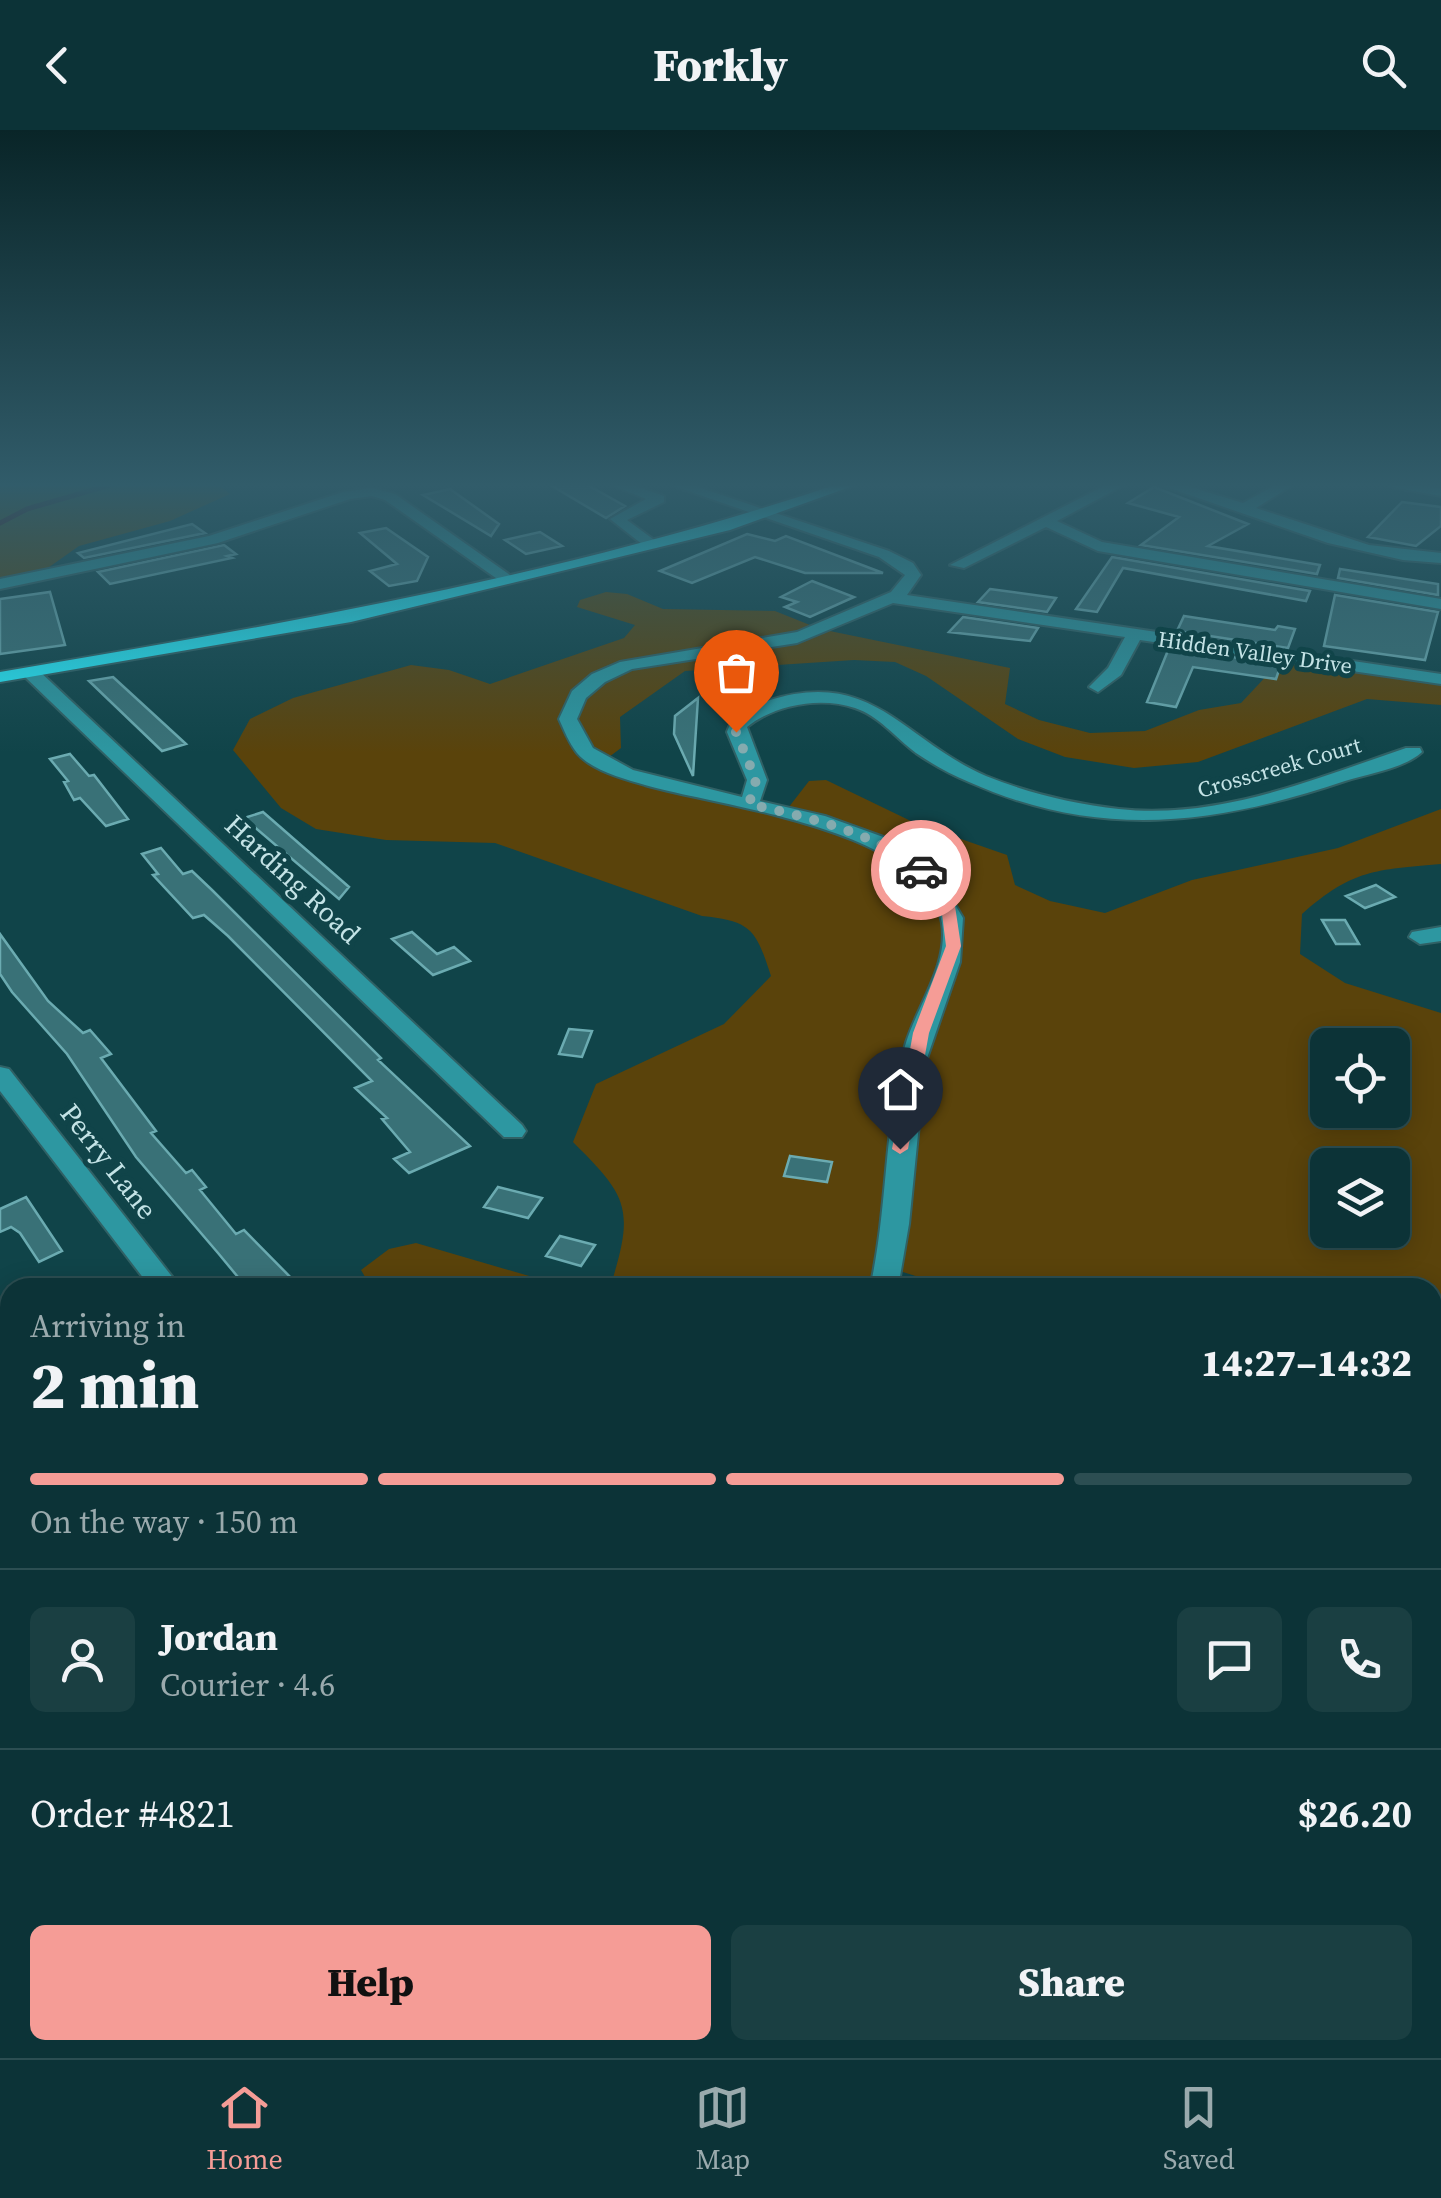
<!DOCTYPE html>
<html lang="en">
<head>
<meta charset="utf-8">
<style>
	:root { --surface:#0c3337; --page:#1a3f42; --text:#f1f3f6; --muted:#9aaaad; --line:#2c4e52; --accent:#f59c96 }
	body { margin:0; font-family:"Source Serif 4",serif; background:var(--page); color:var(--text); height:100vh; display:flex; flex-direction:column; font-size:38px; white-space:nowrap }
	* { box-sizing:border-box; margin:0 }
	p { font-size:32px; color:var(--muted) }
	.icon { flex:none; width:55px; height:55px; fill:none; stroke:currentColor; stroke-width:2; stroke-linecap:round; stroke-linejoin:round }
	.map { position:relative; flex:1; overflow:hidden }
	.panel { position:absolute; left:0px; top:1148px; width:1442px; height:782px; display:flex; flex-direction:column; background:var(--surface); border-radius:30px 30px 0 0; box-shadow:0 5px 25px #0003,0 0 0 2px var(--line) }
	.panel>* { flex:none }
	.tools { position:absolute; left:1310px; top:898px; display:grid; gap:20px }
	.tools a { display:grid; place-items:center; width:100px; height:100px; border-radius:15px; background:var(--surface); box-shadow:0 5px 25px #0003,0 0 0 2px var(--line); font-size:50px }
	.pin { position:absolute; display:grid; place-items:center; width:85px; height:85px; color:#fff; margin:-102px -42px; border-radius:50% 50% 50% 0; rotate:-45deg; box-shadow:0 0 10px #0007 }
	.pin .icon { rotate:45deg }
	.courier { position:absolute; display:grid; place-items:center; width:100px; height:100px; margin:-50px; border:8px solid #f59c96; border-radius:50%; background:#fff; color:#222; box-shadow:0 2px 12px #0007 }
	.head em { font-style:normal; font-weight:800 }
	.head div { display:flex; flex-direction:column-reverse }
	.head { display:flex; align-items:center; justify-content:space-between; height:170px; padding:0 30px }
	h1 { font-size:65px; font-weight:800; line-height:75px }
	.bar { display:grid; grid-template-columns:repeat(4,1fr); gap:15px 10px; align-content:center; height:120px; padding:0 30px }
	.bar i { height:12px; border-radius:8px; background:var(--line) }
	.bar .active { background:var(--accent) }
	.bar p { grid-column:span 4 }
	.line { display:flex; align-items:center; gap:25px; padding:0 30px; border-top:2px solid var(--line) }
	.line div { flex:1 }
	.round { display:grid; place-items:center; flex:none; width:105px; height:105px; border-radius:15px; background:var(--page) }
	.action { display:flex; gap:20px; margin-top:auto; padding:20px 30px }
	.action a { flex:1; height:115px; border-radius:15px; background:var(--accent); color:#111; font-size:40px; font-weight:800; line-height:115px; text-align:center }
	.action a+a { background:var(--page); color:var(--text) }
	header { display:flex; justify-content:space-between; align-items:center; height:130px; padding:0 30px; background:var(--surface); font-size:45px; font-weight:800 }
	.tab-bar { display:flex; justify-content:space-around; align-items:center; height:140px; border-top:2px solid var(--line); background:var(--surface); font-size:28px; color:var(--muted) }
	.tab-bar a { display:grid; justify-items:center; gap:5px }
	.tab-bar .active { color:var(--accent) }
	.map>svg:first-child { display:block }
	.green { fill:#5a430b; fill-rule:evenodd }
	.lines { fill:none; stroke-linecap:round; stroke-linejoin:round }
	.stream { stroke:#580009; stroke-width:5 }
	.building { fill:#397177; stroke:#6babb1; stroke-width:2.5 }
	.minor-casing { stroke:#306165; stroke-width:4 }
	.major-casing { stroke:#306165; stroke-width:4 }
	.minor { fill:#2d97a1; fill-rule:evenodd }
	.major { fill:#27ebfb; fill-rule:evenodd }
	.route { fill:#f59c96 }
	.done { stroke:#85abaf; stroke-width:10; stroke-dasharray:0 18 }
	.labels { text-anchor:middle; stroke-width:10; stroke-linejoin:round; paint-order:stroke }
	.far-street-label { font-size:22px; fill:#c4e3e6; stroke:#104449 }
	.street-label { font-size:28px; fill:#c4e3e6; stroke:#104449 }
</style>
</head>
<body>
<header><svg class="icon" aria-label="back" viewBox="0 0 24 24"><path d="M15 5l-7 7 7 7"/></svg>Forkly<svg class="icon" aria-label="search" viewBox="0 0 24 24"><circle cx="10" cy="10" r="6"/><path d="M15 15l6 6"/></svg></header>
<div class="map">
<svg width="1441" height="1928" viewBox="0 0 1441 1928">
	<rect width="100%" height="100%" fill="#104449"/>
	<path class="green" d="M0,353H225L219,355L230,364L170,391L79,416L35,447L0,454Z
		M606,462L627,464L663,479L775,481L820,499L1010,538L1005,574L1039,590L1090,603L1145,601L1199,580L1241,573L1285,526L1441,549V575L1367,569L1198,632L1134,638L1065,627L1018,609L926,546L895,532L854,530L685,541L620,587L621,618L601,633L785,682L809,651L826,650L915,693L1007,725L1015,755L1050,771L1105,783L1192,750L1338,718L1441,679V734C1375,740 1353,739 1302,784L1300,824L1345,853L1441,883V1928H769L756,1920H1432V1158H954L890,1138L884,1157H582L612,1151C635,1077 626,1065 573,1012L596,954L724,894L771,846C756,800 752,791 702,786L495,713L386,710L316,699L281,678L233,620L250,589L293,568L411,535L449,540L490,554L624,508L635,495L577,477L580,470ZM1328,915H1392V980H1328ZM1328,1035H1392V1100H1328Z
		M416,1113L567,1157H371L361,1140L389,1119Z
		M0,1227H10V1554L0,1553Z"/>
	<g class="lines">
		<path class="stream" d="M0,393L27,379L117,353"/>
	</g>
	<path class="building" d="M547,353H584L625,376L606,388Z
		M1154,357L1248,394L1208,416L1320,435L1317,444L1141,415L1179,387L1128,373Z
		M450,359L499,394L491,406L423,365Z
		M1402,372L1441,377V396L1416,416L1368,407Z
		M192,394L205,403L84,428L78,423Z
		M386,398L428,427L417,451L389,456L370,441L397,434L360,403Z
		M540,402L562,416L526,424L505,410Z
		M747,404L775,411L786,406L883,443H805L755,427L692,453L660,441Z
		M224,415L236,424L227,426L232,428L110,454L98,442Z
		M1112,427L1310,461L1306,471L1123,438L1097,482L1076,479Z
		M1340,439L1438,454V465L1338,448Z
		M812,451L854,467L810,487L785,477L797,472L781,467Z
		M990,459L1056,468L1047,482L978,472Z
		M50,462L65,515L0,524V469Z
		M1335,465L1438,482L1425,530L1324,516Z
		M1184,486L1275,500L1278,496L1295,499L1288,518L1177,501Z
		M963,487L1038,498L1030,511L949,502Z
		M1169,518L1281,534L1276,549L1193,537L1176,577L1147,572Z
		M113,547L186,614L162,621L89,551Z
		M698,568L693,646L674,604L675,586Z
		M70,624L89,646L94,645L128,689L106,696L80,668L74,670L64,652L68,651L50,629Z
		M263,682L349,757L339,769L244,688Z
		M161,718L183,744L192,741L212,760L381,928L378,930L470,1016L409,1043L394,1029L410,1022L382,989L387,988L355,958L372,951L228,806L204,785L193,788L153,745L158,744L142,724Z
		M1376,755L1395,767L1365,778L1346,766Z
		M1322,790H1345L1359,814H1336Z
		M412,802L437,824L454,817L470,831L433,845L392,809Z
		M0,804L48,871L83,903L90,900L111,924L101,928L156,1001L151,1003L186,1043L192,1040L206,1057L200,1060L236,1104L244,1100L301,1158H247L218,1123L136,1027L67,924L12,862L0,844Z
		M569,899L592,901L582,927L559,924Z
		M790,1026L832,1032L827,1052L784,1046Z
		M498,1057L542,1068L528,1088L484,1077Z
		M26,1067L62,1121L39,1132L20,1103L11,1097L0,1102V1079Z
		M560,1106L595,1115L581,1136L546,1126Z"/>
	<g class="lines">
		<defs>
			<path id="minor" d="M607,353H627L664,366V372L627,390L657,412V418H647L610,389L646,369Z
				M665,353H686L889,421L913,433L921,445L907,465L1441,544V554L1140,510L1121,545L1098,562L1089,557L1108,538L1125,507L893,473L797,513L632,539L605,552L586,568L577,589L593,618L633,640L742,667L747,650L727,602C732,585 751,577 767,571C873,537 901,609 986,646C1028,663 1074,674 1119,679C1218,690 1314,649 1406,618H1420L1422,622C1405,638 1368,644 1345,651C1215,695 1099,710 969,652C950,644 932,634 916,623C896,608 879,586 855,578C820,566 774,575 747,597L767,650L760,671L825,686L886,708L934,739L963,788L960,832L925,934L909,1094L898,1158H870C888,1078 884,995 905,916C916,877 949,835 942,793C926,698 721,677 645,655C624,649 591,640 577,623C569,613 564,600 559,589L572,561L592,544L620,532L797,502L891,462L905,445L879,427Z
				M1110,353H1128L1057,391L1102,412L1441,469V479L1098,421L1046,397L964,438L950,435Z
				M1155,353H1177L1243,373L1279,353H1296L1256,378L1369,415L1441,423V433L1403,430L1328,413Z
				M1385,353L1441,358V366L1392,357Z
				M372,358L395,364L517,450L503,453L385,370L372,366L350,369L218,413L0,459V449L209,406L343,362Z
				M25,539H37L522,995L526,1001L522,1007H504L25,547Z
				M1441,797V811L1420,814L1409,807L1412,802Z
				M0,937L9,939L181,1158H151L0,961Z
				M0,1749L10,1751V1789L0,1787Z
				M345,1920H403L406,1928H348Z
				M488,1920H532L529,1928H485Z"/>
			<path id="major" d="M841,353H861L730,400L351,492L0,552V542C284,494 568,445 841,353Z"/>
		</defs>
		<use href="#minor" class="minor-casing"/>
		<use href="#major" class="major-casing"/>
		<use href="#minor" class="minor"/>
		<use href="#major" class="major"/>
	</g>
	<linearGradient id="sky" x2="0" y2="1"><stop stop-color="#092528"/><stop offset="0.57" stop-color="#315c6a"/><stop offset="1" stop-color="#315c6a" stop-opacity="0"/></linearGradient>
	<rect width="1441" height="623" fill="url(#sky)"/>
	<path class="route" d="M921,736L955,776L961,816L929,903L908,1019L900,1024L892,1019L913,903L946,816L941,776L914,740Z"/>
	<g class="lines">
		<path class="done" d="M736,602L756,650L749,674C810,688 871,701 921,740"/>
	</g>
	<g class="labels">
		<g class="far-street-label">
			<text transform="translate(1255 522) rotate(8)" y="8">Hidden Valley Drive</text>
			<text transform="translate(1279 637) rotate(-16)" y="8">Crosscreek Court</text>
		</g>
		<g class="street-label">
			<text transform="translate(293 749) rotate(43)" y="10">Harding Road</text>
			<text transform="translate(109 1031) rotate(52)" y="10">Perry Lane</text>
		</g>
	</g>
</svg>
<div class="tools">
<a><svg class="icon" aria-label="locate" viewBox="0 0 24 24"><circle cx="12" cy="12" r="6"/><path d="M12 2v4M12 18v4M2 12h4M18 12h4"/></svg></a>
<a><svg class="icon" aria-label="layers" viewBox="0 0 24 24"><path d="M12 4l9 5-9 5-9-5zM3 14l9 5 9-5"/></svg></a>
</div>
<div class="pin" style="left:736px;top:602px;background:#ea580c"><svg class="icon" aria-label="bag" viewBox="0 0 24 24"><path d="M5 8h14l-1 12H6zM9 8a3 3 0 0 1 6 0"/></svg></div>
<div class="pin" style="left:900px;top:1019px;background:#1f2937"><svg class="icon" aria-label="home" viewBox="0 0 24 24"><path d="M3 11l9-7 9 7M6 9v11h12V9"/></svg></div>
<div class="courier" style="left:921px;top:740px"><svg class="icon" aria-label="car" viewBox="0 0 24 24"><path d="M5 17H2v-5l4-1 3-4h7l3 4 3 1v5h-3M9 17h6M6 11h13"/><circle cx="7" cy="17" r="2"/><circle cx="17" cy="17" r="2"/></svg></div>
<section class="panel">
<div class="head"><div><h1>2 min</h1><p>Arriving in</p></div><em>14:27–14:32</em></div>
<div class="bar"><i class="active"></i><i class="active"></i><i class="active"></i><i></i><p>On the way · 150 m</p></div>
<div class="line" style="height:180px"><a class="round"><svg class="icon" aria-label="person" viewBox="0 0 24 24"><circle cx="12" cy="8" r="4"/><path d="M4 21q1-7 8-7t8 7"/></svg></a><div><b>Jordan</b><p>Courier · 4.6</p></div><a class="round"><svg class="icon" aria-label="chat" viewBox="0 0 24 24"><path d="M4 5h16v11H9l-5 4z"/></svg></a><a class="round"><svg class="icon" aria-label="phone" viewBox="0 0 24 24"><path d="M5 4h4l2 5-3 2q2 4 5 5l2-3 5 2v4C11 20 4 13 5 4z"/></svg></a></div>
<div class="line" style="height:130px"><div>Order #4821</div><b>$26.20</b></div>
<div class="action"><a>Help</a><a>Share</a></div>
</section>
</div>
<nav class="tab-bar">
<a class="active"><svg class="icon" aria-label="home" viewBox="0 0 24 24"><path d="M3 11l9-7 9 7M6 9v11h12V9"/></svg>Home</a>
<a><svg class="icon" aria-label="map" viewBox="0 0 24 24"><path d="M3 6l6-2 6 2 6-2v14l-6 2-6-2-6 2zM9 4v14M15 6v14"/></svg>Map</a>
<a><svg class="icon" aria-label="saved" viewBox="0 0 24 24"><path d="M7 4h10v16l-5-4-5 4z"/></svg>Saved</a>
</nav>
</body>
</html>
